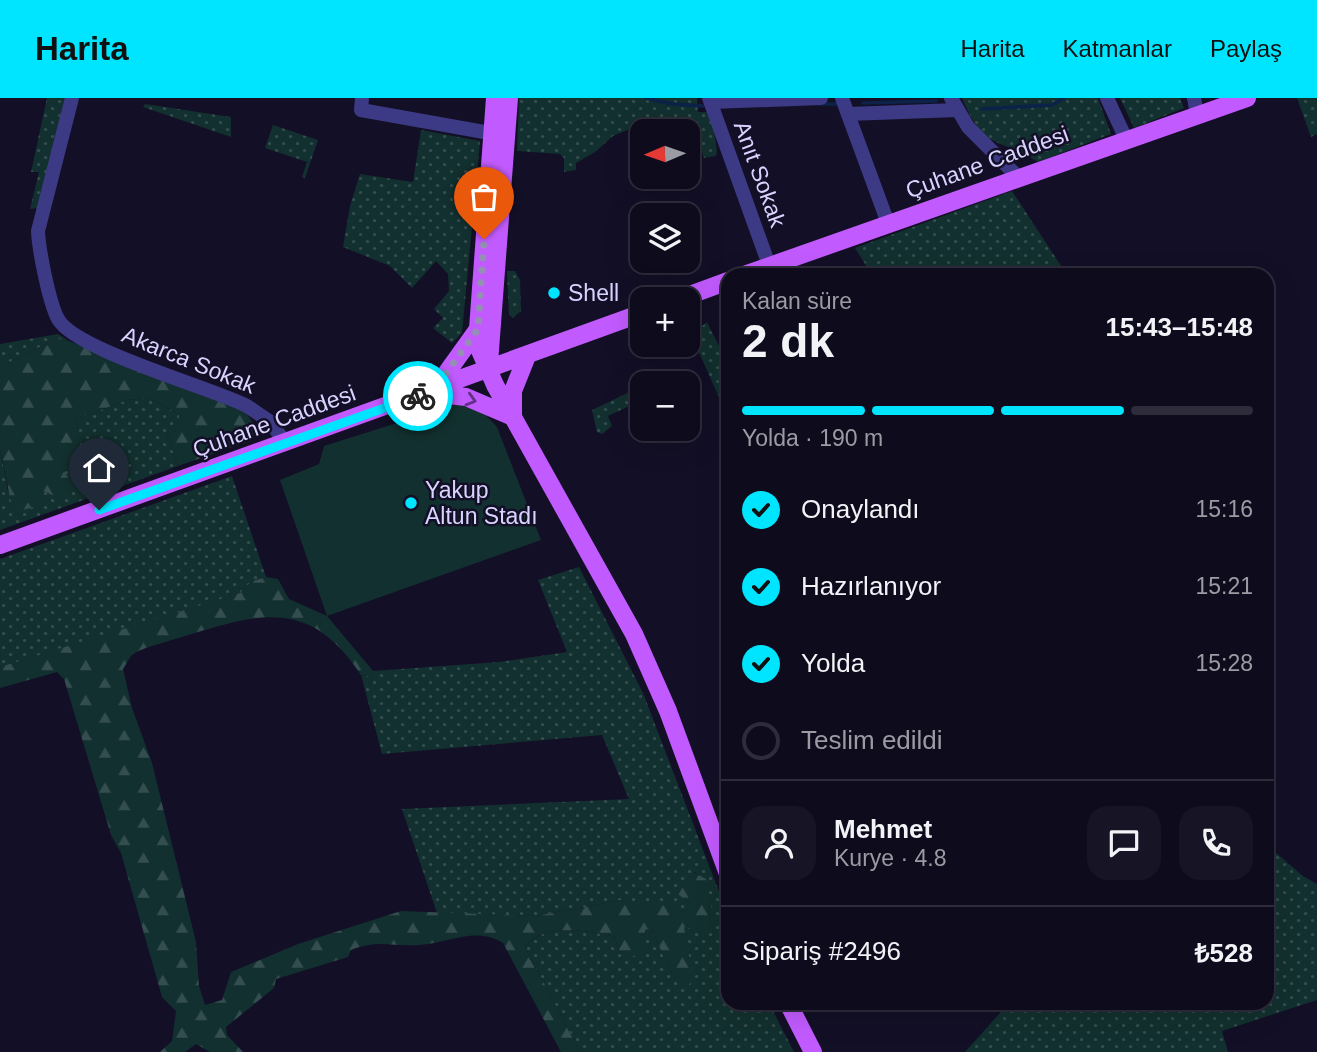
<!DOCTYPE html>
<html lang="tr">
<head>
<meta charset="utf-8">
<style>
	:root { --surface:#0e0b1c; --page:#171425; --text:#f1f3f6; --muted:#9b9ba3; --line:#2e2b3b; --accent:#00e5ff }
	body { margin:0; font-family:Arial,sans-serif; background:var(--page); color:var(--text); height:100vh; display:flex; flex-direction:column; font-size:26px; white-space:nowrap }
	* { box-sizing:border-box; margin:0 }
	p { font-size:23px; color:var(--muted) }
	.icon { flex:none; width:38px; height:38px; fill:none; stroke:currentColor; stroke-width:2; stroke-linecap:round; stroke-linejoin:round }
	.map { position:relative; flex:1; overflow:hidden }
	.drawer { position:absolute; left:721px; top:170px; width:553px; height:742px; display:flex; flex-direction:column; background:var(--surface); border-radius:21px; box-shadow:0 7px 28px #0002,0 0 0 2px var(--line) }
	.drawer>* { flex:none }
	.needle { width:46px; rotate:268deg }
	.buttons { position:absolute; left:630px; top:21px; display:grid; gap:14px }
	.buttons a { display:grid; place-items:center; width:70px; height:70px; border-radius:14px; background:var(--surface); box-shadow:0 7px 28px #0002,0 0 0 2px var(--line); font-size:35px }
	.pin { position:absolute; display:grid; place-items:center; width:60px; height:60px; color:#fff; margin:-72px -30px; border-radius:50% 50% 50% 0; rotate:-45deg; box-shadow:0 0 7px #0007 }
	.pin .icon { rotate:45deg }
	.courier { position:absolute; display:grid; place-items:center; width:70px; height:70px; margin:-35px; border:5px solid #00e5ff; border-radius:50%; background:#fff; color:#222; box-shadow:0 2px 9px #0007 }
	.headline em { font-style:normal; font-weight:700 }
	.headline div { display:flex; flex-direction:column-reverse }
	.headline { display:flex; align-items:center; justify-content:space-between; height:119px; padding:0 21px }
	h1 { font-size:46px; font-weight:700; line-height:52px }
	.bar { display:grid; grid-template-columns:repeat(4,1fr); gap:10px 7px; align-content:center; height:84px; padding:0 21px }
	.bar i { height:9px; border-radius:5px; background:var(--line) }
	.bar .current { background:var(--accent) }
	.bar p { grid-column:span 4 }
	.line { display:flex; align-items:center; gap:18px; padding:0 21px; border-top:2px solid var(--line) }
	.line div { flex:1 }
	.round { display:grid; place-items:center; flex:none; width:74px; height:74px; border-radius:21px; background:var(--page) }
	ol { padding:0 21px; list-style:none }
	li { display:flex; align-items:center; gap:21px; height:77px }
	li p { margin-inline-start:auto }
	li .icon { padding:7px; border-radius:50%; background:var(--accent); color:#111; stroke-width:4 }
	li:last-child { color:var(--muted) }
	li i { width:38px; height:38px; border:4px solid var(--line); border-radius:50% }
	header { display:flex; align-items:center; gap:42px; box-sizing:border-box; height:98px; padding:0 35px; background:var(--accent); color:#111 }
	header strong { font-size:33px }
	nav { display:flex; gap:38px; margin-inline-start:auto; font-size:24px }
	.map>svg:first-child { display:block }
	.grass { fill:url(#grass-dots) }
	.forest { fill:url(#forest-firs) }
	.pitch { fill:#12302f }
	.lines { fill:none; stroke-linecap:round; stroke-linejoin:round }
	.stream { stroke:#0c2248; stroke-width:3.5 }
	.minor { stroke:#3d3a85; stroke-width:14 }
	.major { stroke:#c25bff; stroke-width:18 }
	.oneway { stroke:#623188 }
	.done { stroke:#948fb3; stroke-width:7; stroke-dasharray:0 12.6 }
	.route { stroke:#00e5ff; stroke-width:9 }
	.poi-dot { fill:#00e5ff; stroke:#130f26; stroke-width:2.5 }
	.labels { text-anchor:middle; stroke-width:5; stroke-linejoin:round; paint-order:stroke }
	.street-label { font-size:23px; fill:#d9d4ff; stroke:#130f26 }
	.poi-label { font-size:23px; fill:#d9d4ff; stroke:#130f26; text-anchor:start }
</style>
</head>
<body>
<header>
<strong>Harita</strong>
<nav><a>Harita</a><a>Katmanlar</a><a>Paylaş</a></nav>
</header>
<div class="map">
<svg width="1317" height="954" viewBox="0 0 1317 954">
	<defs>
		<pattern id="grass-dots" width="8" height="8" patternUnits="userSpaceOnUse" patternTransform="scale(1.75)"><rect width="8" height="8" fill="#12302f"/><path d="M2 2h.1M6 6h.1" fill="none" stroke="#344d4e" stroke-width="1.8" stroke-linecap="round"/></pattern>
		<pattern id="forest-firs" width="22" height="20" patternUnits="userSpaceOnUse" patternTransform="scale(1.75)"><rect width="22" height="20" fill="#12302f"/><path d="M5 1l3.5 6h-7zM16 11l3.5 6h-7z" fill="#344d4e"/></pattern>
	</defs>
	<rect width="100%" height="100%" fill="#130f26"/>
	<path class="grass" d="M47,0H68L37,110L30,111L39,74H31Z
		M519,0H697L698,14H711L717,53L716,58L704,60L698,43L688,38V33L630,31L613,38L595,54L576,65V72L564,74V60L560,56L517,53Z
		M962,0H1098L1111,36L1038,64C998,37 985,56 962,0Z
		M1120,0H1180L1184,10L1134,30Z
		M1297,0H1317V36L1311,39Z
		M145,6L231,19V39L143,9Z
		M273,27L318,42L305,80L302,79L307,64L265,50Z
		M421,32L480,43L462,235L452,245L433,230L443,220L434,211L449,193L448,176L436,163L412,190L390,168L343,149L350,108L360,76L413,84Z
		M1012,93L1067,177H872L855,150Z
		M507,173H515L520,182L521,213L513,220L509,217Z
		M707,224L728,266V319L691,237Z
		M58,236L69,243L56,241L0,269V246Z
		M642,288V302L608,318L612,328L602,336L597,334L592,312Z
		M148,300L179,316V331L167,336L178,368L0,432V351L8,393L37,395V390L49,396L65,377L61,369L82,359L75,322L127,302Z
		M232,378L266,479L252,483L240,495L119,535L0,569V461Z
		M579,469L643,595L728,817V905H769L794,954H580L525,849C544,824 589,833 615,839L620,856L643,839L646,831L652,834L675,881L683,828L706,782L694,774L678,796L692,807L681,814L622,802L536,818L437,815L402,711L629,701L602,637L382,656L361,577L373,579V573L499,564L567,554L538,482Z
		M1267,747L1303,778L1317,786V902L1222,933L1228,954H965L1009,905H1267Z"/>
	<path class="forest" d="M56,241L69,243L245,314L259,332L247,344L178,368L167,336L179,331V316L148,300L127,302L75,322L83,360L61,369L70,382L67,399L59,400L38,391L41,401L37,408L16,414L12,409L0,351V269Z
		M266,479L278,481L289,501L327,518L373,573V579L361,577C311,501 263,514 188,537C174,542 142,549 132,557C129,560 126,567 123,571L132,610L152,665L196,844L199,888L205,907L222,902L231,874L298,846L401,813L536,818L622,802L672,807L681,814L691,807L678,796L693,774L706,781L714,822L706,835L684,829L693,882L686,890L675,881L652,834L646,831L643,839L645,852L630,860L620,856L615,839C590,833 543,824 525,849L580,954H561L503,845C477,828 448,845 419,847C391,849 379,841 351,852L348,859L276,881L274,890L226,929L227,937L243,954H210L196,946L185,954H160L172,943L176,913L162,899L121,755L111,737L64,581L57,574L0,590V569L240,495L252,483Z"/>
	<path class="pitch" d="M457,306L484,315L497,329L541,442L327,518L280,382L319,366L324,348Z"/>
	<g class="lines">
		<path class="stream" d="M646,0L672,6L703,8
			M863,5L936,3
			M819,6H838
			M982,11L1052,7L1064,0"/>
		<path class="minor" d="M72,0L38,133C39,153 49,204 58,221C75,252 209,289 247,308L269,323L286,345
			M362,0L361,12L501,37
			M709,0L769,167
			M842,0L888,125
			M951,0L968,29L1018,79
			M1107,0L1126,41
			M1194,0L1197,16
			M711,4L821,0
			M848,16L957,12"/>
		<path class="major" d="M495,0L478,231V248L495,287L634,536L668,613L728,776
			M744,177L1247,0
			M679,201L728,183
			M489,265L509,0
			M435,291L478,231
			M430,295L466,299L513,319V293L527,258
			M0,447L642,215
			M788,905L813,954"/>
	</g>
	<defs><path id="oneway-chevron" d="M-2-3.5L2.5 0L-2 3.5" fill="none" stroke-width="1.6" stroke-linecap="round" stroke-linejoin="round" transform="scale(1.75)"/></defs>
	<use class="oneway" href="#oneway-chevron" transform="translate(471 302) rotate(16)"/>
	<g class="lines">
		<path class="done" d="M418,298L434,292L478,231L484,141"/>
		<path class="route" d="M99,412L418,298"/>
	</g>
	<g class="poi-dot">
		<circle cx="554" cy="195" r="7"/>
		<circle cx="411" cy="405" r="7"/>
	</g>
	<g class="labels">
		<g class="street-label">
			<text transform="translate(987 64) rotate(-20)" y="8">Çuhane Caddesi</text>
			<text transform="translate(760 76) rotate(70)" y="8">Anıt Sokak</text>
			<text transform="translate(189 262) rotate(22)" y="8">Akarca Sokak</text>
			<text transform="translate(274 323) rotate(-20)" y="8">Çuhane Caddesi</text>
		</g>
		<g class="poi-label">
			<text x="568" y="203">Shell</text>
			<text x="425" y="400">Yakup<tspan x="425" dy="26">Altun Stadı</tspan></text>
		</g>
	</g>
</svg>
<div class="buttons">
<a><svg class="needle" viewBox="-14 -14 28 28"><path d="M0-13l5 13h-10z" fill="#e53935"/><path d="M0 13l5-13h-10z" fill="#9b9ba3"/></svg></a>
<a><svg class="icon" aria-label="layers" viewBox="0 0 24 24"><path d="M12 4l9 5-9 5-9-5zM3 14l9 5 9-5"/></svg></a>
<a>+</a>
<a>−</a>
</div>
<div class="pin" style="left:484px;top:141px;background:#ea580c"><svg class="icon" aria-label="bag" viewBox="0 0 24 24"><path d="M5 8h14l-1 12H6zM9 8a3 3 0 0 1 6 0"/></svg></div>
<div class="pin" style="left:99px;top:412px;background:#1f2937"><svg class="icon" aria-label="home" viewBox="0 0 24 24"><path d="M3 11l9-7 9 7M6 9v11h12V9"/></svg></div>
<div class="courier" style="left:418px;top:298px"><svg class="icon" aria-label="bike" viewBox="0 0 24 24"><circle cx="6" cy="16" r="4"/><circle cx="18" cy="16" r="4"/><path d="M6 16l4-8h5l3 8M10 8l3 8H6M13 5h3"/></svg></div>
<section class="drawer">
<div class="headline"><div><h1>2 dk</h1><p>Kalan süre</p></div><em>15:43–15:48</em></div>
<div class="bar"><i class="current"></i><i class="current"></i><i class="current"></i><i></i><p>Yolda · 190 m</p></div>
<ol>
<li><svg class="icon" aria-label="check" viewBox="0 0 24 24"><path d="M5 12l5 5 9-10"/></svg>Onaylandı<p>15:16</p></li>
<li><svg class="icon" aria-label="check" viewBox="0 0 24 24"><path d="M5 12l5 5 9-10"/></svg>Hazırlanıyor<p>15:21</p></li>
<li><svg class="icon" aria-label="check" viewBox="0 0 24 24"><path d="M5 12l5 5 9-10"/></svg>Yolda<p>15:28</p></li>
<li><i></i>Teslim edildi</li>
</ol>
<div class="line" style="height:126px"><a class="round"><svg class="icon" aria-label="person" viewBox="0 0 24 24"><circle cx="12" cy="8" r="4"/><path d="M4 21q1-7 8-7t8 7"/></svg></a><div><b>Mehmet</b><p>Kurye · 4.8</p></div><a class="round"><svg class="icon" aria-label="chat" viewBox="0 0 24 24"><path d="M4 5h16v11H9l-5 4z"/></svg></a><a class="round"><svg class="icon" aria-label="phone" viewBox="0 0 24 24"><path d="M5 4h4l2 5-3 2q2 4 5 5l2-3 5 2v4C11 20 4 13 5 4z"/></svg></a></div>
<div class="line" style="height:91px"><div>Sipariş #2496</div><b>₺528</b></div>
</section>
</div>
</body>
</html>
